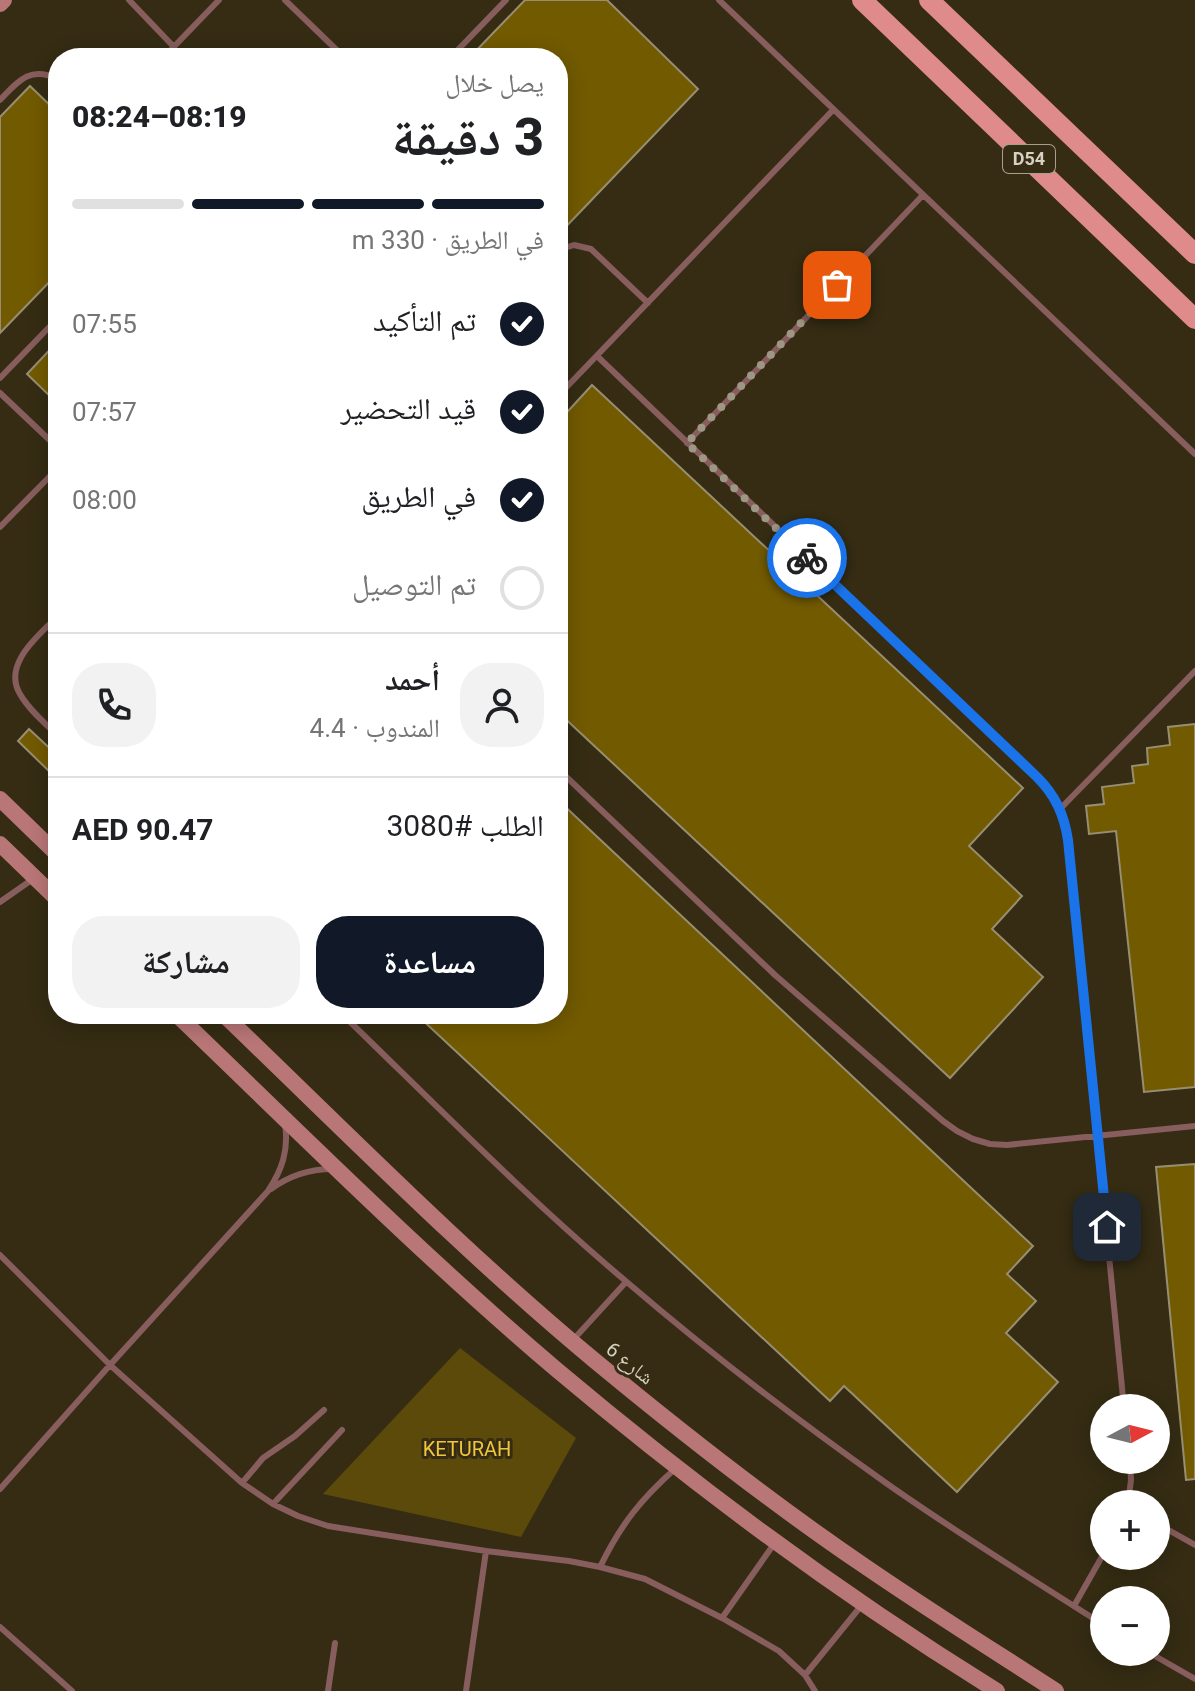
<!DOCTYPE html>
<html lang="ar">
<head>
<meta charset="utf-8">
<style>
	:root { --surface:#fff; --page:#f2f2f2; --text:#202124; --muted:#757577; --line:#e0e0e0; --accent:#111827 }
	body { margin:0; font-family:Roboto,"Noto Naskh Arabic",sans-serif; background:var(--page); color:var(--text); direction:rtl; height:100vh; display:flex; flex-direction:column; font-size:30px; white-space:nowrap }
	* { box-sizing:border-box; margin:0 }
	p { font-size:26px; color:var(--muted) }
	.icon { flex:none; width:44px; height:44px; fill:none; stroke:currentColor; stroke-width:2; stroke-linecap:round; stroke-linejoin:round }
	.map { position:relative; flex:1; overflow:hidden; direction:ltr }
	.drawer { position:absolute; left:48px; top:48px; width:520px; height:976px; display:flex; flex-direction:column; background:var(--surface); border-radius:32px; box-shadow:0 4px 20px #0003; direction:rtl }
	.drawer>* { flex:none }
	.needle { width:52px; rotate:83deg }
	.controls { position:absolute; left:1090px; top:1394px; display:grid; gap:16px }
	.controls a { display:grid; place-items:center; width:80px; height:80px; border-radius:50%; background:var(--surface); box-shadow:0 4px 20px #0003; font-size:40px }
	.pin { position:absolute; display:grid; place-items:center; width:68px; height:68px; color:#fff; margin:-34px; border-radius:16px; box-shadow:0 4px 12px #0006 }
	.courier { position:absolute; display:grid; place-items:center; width:80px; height:80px; margin:-40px; border:6px solid #1a73e8; border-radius:50%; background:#fff; color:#222; box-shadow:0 2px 10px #0007 }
	.summary em { font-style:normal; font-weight:800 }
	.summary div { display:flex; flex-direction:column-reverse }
	.summary { display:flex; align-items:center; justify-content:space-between; height:136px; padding:0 24px }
	h1 { font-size:52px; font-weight:800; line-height:60px }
	.bar { display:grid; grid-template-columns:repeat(4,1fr); gap:12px 8px; align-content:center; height:96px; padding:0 24px }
	.bar i { height:10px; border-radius:6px; background:var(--line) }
	.bar .on { background:var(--accent) }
	.bar p { grid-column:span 4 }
	.line { display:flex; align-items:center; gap:20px; padding:0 24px; border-top:2px solid var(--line) }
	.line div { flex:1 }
	.round { display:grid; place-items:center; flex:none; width:84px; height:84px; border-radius:32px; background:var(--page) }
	ol { padding:0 24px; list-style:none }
	li { display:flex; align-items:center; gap:24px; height:88px }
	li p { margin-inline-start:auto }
	li .icon { padding:8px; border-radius:50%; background:var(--accent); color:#fff; stroke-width:4 }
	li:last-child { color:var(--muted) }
	li i { width:44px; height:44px; border:4px solid var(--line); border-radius:50% }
	.primary-button { display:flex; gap:16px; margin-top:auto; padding:16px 24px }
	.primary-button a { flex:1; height:92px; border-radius:32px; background:var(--accent); color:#fff; font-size:32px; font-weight:800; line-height:92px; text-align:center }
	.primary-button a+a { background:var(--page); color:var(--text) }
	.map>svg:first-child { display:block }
	.green { fill:#5c4a0a }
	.building { fill:#725a00; stroke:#988e72; stroke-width:2 }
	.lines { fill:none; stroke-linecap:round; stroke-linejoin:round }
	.lane { stroke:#875d5d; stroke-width:6 }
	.secondary { stroke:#b97677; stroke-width:16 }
	.primary { stroke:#df8a8b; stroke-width:20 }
	.done { stroke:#9e9785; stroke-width:8; stroke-dasharray:0 14.4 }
	.route { stroke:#1a73e8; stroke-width:10 }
	.labels { text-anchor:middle; stroke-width:6; stroke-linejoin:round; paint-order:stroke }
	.shield { fill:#352c13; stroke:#a6a08e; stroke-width:2 }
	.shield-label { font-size:18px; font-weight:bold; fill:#d6d1c2 }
	.street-label { font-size:20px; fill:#d6d1c2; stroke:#352c13 }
	.park-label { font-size:20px; fill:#f0c63d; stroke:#352c13 }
</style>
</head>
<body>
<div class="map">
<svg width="1195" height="1691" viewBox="0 0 1195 1691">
	<rect width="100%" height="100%" fill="#352c13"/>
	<path class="green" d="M460,1348L576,1438L521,1537L323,1494Z"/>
	<path class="building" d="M525,0H607L698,89L558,235V58H469Z
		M30,86L58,113V273L0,333V117Z
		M58,341V404L27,374Z
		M592,385L1023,788L969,846L1022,896L992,929L1043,977L950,1078L558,712V422Z
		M1195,724V1087L1144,1092L1116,831L1089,834L1086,806L1104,804L1102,787L1134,783L1132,766L1148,764L1147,748L1170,745L1168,727Z
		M29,729L58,756V780L18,741Z
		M558,800L1033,1246L1007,1274L1036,1301L1006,1333L1058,1382L957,1492L844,1386L830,1401L416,1014H558Z
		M1195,1164V1479L1186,1480L1156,1167Z"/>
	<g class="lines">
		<path class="lane" d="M129,0L174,47
			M285,0L345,58
			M719,0L1195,454
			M163,58L219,0
			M450,58L506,0
			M0,100C19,80 30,66 58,79
			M558,250L574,245L591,249L648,303
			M597,356L1037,777C1055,795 1064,814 1068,840L1124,1408
			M0,378L58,318
			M0,393L58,448
			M558,396L833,110
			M687,443L923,195
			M0,527L58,468
			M58,616C39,635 2,664 20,694C29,710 45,723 58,736
			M558,769L775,975L943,1121L957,1131L973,1139L990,1144L1007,1145L1195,1126
			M1060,809L1195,671
			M0,902L33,879
			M342,1014C436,1105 528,1199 628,1283C711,1354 797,1420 886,1483C957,1533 1031,1579 1104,1625
			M271,1189C289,1176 310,1169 332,1169
			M0,1255L110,1365L242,1483L273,1504L298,1516L328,1526L486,1551L569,1561L600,1567L645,1579L722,1618L779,1651L805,1675L815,1691
			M572,1341L626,1282
			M242,1483L263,1458L295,1436L324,1410
			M0,1489L110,1365L268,1191C282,1170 289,1150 285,1124
			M273,1504L342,1430
			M1128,1504L1131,1480L1130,1460
			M1156,1523L1195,1545
			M600,1567C621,1524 641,1499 676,1468
			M1074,1606L1104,1553
			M722,1618L774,1544
			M0,1627L72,1691
			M1148,1652L1195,1679
			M805,1675L861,1606
			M328,1691L335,1643
			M466,1691L486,1551"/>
		<path class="secondary" d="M0,4L4,0
			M0,799L58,855
			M0,844L58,900
			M176,1014C301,1134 425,1258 557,1370C696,1487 843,1596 997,1691
			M223,1014C345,1131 464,1252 594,1360C681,1432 770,1502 863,1565C927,1609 991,1649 1056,1691"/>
		<path class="primary" d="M862,0L1195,319
			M929,0L1195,254"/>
	</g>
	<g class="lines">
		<path class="done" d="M807,558L687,443L837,285"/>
		<path class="route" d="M807,558L1037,777C1055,795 1064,814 1068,840L1107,1227"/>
	</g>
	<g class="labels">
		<rect class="shield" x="1003" y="145" width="52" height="28" rx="6"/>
		<g class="shield-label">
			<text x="1029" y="165">D54</text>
		</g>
		<g class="street-label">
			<text transform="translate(630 1363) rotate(39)" y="7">شارع 6</text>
		</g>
		<g class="park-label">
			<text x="467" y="1456">KETURAH</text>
		</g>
	</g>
</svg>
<div class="controls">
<a><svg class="needle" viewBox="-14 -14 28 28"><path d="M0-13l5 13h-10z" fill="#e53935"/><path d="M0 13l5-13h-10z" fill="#757577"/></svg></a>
<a>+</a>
<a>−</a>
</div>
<div class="pin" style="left:837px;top:285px;background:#ea580c"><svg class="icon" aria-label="bag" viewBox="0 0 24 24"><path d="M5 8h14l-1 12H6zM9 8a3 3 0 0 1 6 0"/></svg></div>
<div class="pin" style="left:1107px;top:1227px;background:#1f2937"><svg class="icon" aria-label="home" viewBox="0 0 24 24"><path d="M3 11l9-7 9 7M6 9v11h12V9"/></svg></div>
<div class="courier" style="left:807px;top:558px"><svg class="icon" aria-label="bike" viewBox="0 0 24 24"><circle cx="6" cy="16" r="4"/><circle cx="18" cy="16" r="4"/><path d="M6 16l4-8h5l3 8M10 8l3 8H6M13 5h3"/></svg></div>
<section class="drawer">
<div class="summary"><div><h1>3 دقيقة</h1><p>يصل خلال</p></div><em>08:19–08:24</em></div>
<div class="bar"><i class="on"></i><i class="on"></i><i class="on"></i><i></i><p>في الطريق · 330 m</p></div>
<ol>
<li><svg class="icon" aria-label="check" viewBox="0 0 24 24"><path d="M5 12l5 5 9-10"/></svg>تم التأكيد<p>07:55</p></li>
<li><svg class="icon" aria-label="check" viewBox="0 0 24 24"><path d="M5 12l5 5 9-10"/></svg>قيد التحضير<p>07:57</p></li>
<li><svg class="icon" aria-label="check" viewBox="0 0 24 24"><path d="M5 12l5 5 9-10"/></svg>في الطريق<p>08:00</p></li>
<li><i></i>تم التوصيل</li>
</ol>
<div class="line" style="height:144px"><a class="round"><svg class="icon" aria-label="person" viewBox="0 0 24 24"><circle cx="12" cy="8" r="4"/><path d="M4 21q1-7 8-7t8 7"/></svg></a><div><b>أحمد</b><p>المندوب · 4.4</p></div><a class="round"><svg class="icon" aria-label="phone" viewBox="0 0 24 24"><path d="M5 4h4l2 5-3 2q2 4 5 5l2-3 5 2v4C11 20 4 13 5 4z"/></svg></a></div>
<div class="line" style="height:104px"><div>الطلب #3080</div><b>AED 90.47</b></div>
<div class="primary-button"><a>مساعدة</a><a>مشاركة</a></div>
</section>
</div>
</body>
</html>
